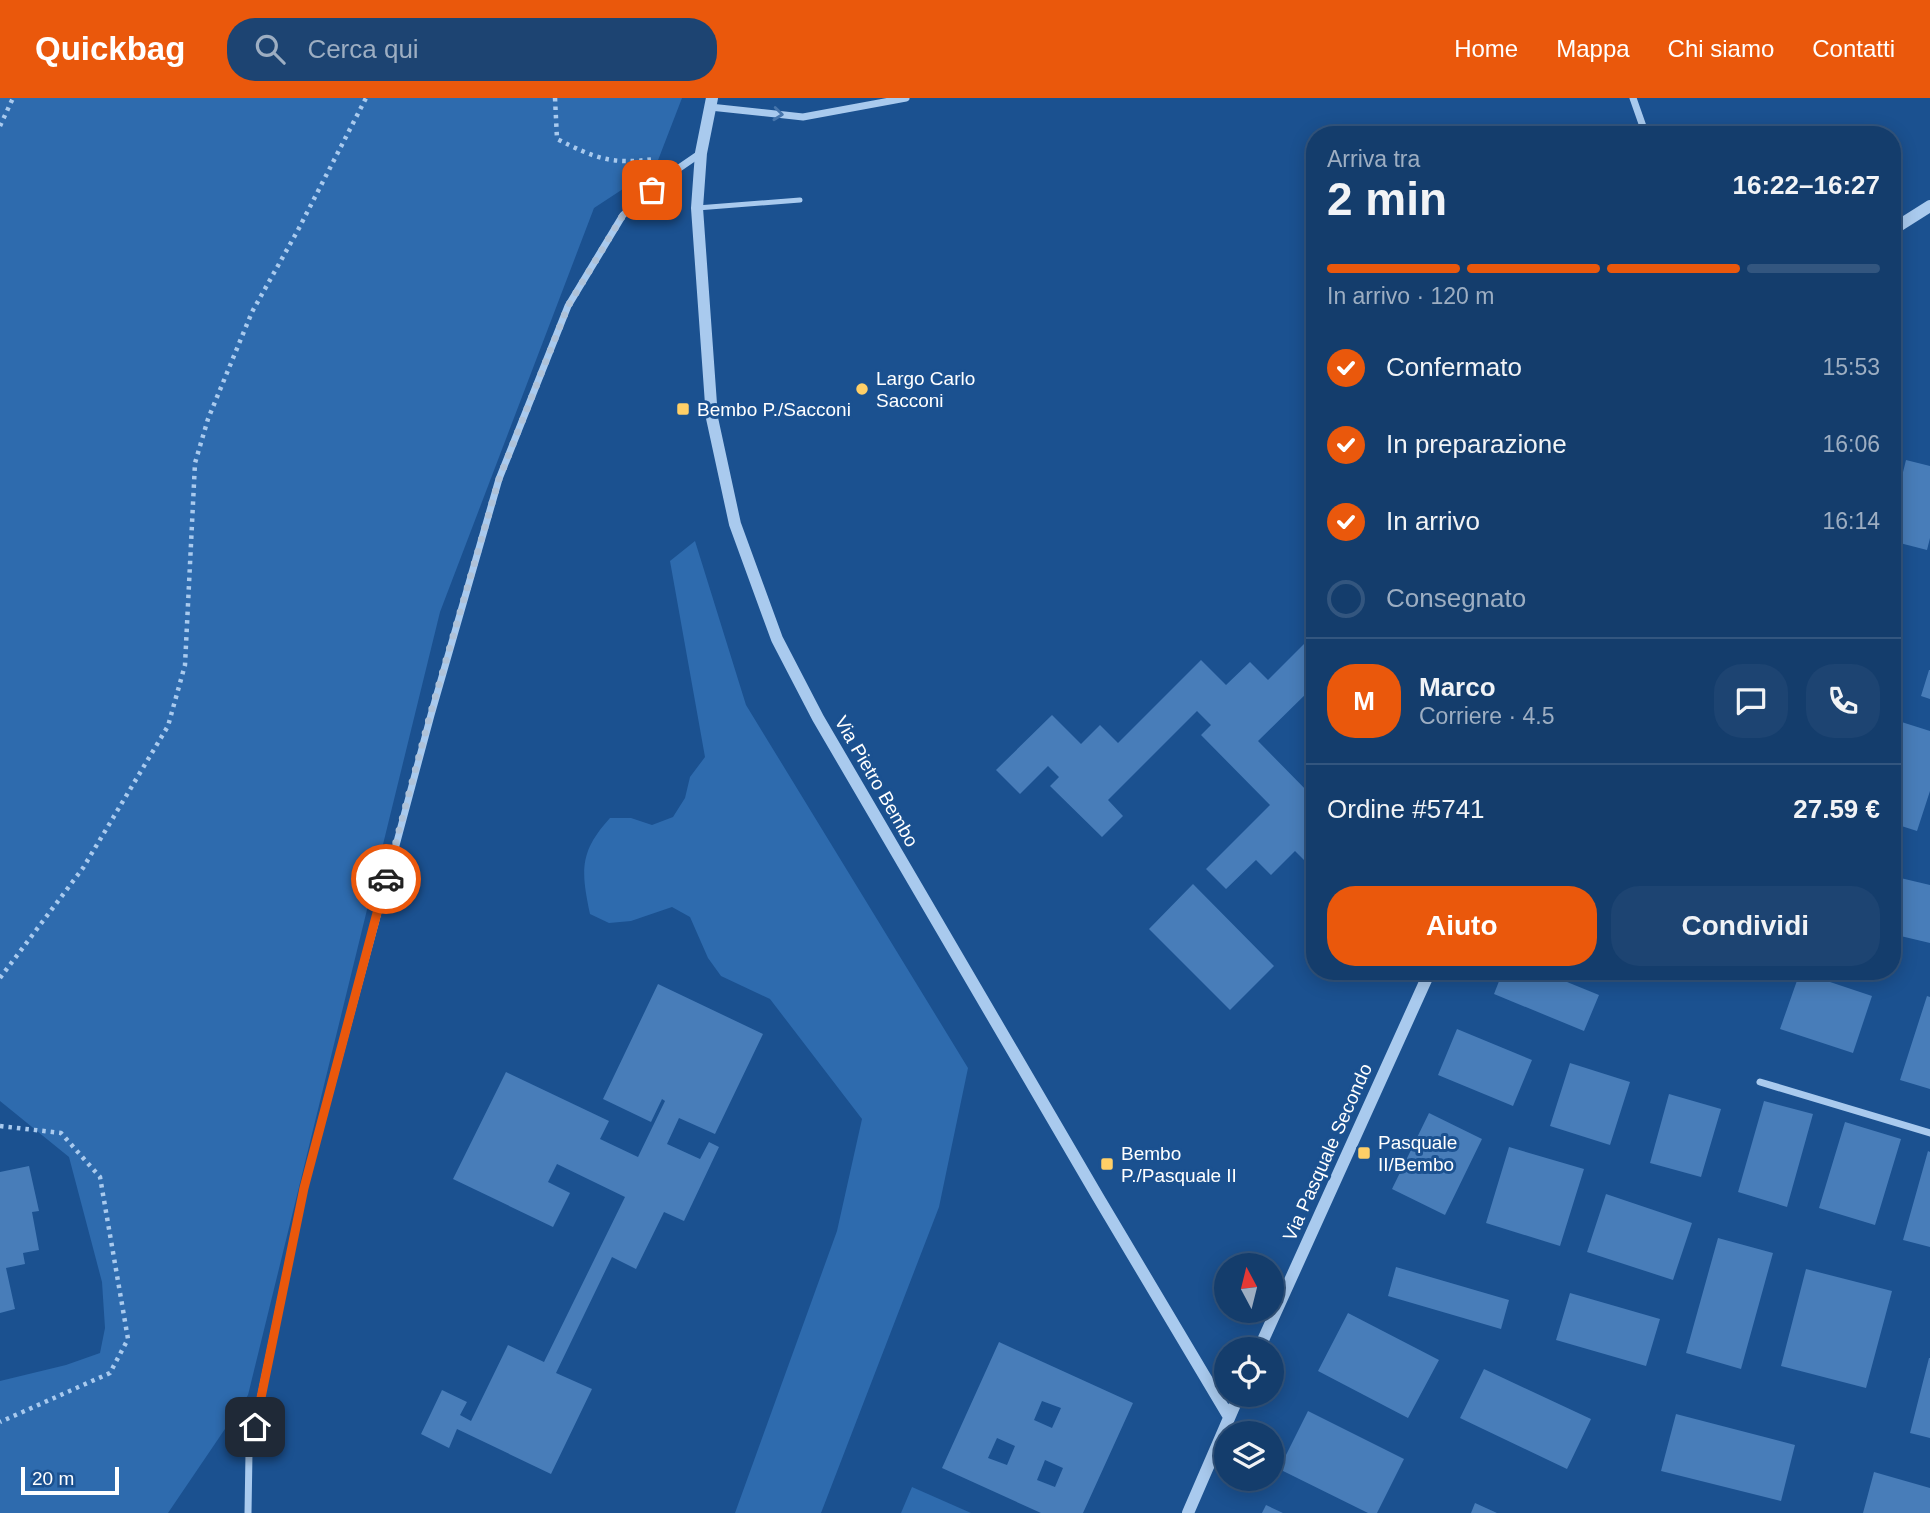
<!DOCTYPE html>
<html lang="it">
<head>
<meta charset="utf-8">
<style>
	:root { --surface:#143d6c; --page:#1d4472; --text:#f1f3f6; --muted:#9daec2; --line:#33567f; --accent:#ea580c }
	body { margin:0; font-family:Helvetica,sans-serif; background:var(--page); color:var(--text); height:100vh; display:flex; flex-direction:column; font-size:26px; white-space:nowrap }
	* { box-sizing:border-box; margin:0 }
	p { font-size:23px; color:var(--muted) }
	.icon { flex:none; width:38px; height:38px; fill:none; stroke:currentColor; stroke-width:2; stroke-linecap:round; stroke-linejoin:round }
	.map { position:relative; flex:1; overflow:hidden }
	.details { position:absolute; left:1306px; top:28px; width:595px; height:854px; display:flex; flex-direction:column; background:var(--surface); border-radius:28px; box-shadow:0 4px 18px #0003,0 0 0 2px var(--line) }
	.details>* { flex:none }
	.needle { width:46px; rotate:353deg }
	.controls { position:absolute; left:1214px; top:1155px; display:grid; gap:14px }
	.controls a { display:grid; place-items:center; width:70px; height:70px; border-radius:50%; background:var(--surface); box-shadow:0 4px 18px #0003,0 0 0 2px var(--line); font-size:35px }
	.scale { position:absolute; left:21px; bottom:18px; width:98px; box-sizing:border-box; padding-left:7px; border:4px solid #fff; border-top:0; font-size:19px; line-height:24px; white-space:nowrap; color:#fff; -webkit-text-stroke:5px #1b5190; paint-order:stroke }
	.pin { position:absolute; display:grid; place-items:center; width:60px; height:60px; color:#fff; margin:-30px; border-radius:14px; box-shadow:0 4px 10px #0006 }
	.courier { position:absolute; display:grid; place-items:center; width:70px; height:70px; margin:-35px; border:5px solid #ea580c; border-radius:50%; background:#fff; color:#222; box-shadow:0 2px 9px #0007 }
	.head em { font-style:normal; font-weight:600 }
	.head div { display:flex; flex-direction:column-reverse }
	.head { display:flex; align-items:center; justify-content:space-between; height:119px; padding:0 21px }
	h1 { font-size:46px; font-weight:600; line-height:52px }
	.bar { display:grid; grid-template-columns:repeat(4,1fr); gap:10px 7px; align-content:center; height:84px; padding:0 21px }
	.bar i { height:9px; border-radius:5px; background:var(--line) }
	.bar .current { background:var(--accent) }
	.bar p { grid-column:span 4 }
	.line { display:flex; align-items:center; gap:18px; padding:0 21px; border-top:2px solid var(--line) }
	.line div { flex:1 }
	.round { display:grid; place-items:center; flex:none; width:74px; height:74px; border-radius:28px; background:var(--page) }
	ol { padding:0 21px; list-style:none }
	li { display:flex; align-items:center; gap:21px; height:77px }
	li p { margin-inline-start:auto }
	li .icon { padding:7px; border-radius:50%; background:var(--accent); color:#fff; stroke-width:4 }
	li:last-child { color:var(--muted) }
	li i { width:38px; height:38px; border:4px solid var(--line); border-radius:50% }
	.action { display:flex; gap:14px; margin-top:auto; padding:14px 21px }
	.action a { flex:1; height:80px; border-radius:28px; background:var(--accent); color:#fff; font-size:28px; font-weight:600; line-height:80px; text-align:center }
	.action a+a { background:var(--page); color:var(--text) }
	header { display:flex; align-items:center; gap:42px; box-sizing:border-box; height:98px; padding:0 35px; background:var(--accent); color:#fff }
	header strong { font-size:33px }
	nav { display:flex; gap:38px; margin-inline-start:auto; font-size:24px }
	.search { width:490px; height:63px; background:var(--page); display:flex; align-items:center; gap:18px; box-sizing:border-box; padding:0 24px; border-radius:28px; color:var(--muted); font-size:26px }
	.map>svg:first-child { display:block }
	.green { fill:#2e6bae }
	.building { fill:#487db9; fill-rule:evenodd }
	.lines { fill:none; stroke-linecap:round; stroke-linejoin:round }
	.path { stroke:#a9caee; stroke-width:4.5; stroke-dasharray:3.5 5; stroke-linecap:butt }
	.service { stroke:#a9caee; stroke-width:5 }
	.minor { stroke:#a9caee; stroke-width:7 }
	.tertiary { stroke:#a9caee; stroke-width:12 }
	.oneway { stroke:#4675ac }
	.done { stroke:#afc2d8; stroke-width:7; stroke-dasharray:0 12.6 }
	.route { stroke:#ea580c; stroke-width:9 }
	.poi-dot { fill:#ffcf67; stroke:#1b5190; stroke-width:2.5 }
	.labels { text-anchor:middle; stroke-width:6; stroke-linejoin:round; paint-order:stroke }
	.poi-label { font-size:19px; fill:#fff; stroke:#1b5190; text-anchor:start }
	.street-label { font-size:19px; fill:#fff; stroke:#1b5190 }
</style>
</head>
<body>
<header>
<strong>Quickbag</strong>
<div class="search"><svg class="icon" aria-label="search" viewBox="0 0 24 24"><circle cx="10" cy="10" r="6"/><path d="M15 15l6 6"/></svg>Cerca qui</div>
<nav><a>Home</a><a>Mappa</a><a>Chi siamo</a><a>Contatti</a></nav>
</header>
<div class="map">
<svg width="1930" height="1415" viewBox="0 0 1930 1415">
	<rect width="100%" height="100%" fill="#1b5190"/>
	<path class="green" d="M0,0H682L655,70L594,110L440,514L248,1297L168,1415H0V1283L66,1267L100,1255L105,1230L102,1184L69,1059L0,1003Z
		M695,443L746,607L968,970L939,1109L821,1415H735L837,1133L862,1021L770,901L721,878L708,860L690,819L672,809L631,823L609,825L590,816C581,773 579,754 610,720H631L652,727L673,719L685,700L690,679L705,659L670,463Z
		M912,1389L971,1415H901Z"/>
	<path class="building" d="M1906,362L1930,368V440L1927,452L1892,443V419Z
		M1314,536V588L1258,643L1314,700V772L1295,753L1271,777L1256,762L1226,791L1206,771L1270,707L1201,637L1211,627L1197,613L1108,702L1123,718L1102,739L1050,688L1059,679L1048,668L1020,696L996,672L1052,617L1081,646L1100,627L1118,645L1201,562L1226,587L1250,564L1268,582Z
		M1929,572H1930V601L1921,598Z
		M1892,621L1930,633V693L1917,733L1892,725Z
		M1892,778L1930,787V845L1892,836Z
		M1193,786L1274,868L1230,912L1149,831Z
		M1503,873H1540L1599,897L1584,933L1494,896Z
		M1800,874L1872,898L1853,955L1780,931Z
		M658,886L763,936L715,1036L679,1020L667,1046L700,1061L709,1044L719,1049L684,1123L664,1114L636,1171L612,1159L556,1275L592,1291L551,1376L457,1331L449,1350L421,1336L442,1292L467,1304L460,1317L471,1323L508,1247L544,1264L625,1099L557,1066L548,1084L570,1095L553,1129L453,1081L506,974L609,1023L600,1041L638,1059L665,1003L662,1001L651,1024L603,1001Z
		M1927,898L1930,899V991L1900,982Z
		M1457,931L1532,962L1513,1008L1438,977Z
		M1570,965L1630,984L1610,1047L1550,1028Z
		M1669,996L1721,1011L1701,1079L1650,1065Z
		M1764,1003L1813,1016L1787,1109L1738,1094Z
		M1429,1015L1482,1041L1445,1117L1392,1091Z
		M1845,1024L1901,1041L1875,1127L1819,1110Z
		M1509,1049L1584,1071L1560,1148L1486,1125Z
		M1928,1053L1930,1054V1149L1903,1142Z
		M29,1068L39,1113L32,1114L39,1152L23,1155L25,1166L6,1170L15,1211L0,1215V1074Z
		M1606,1096L1692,1125L1673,1182L1587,1154Z
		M1718,1140L1773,1155L1741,1271L1686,1255Z
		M1396,1169L1509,1202L1501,1231L1388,1198Z
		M1806,1171L1892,1193L1866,1290L1781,1268Z
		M1570,1195L1660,1221L1646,1268L1556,1242Z
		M1348,1215L1439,1262L1408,1320L1318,1273Z
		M999,1244L1133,1305L1083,1415H1041L942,1370ZM1042,1303L1061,1310L1052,1330L1034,1322ZM997,1340L1015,1348L1007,1367L988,1360ZM1045,1362L1063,1370L1055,1389L1037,1382Z
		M1929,1260H1930V1340L1910,1335Z
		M1484,1271L1591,1321L1567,1371L1460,1320Z
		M1308,1313L1404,1361L1377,1415H1368L1279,1371Z
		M1676,1316L1795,1347L1781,1403L1661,1373Z
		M1874,1374L1930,1390V1415H1863Z
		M1475,1405L1497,1415H1471Z
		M1266,1407L1283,1415H1262Z"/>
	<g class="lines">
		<path class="path" d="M555,0L557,41C595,60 611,67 654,61
			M0,28L13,0
			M0,880L83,770L168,628L185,567L195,365L208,321L252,214L298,132L366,0
			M0,1028L61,1035L100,1079L128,1241L110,1275L0,1324"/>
		<path class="service" d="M697,110L800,102"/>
		<path class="minor" d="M1633,0L1646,37
			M710,9L803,19L906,0
			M1760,984L1930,1035
			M248,1415L249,1355L304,1090L431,617L499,381L568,208L623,117L666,79L701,55"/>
		<path class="tertiary" d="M712,0L701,55L697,110L712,320L735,426L777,541L818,620L1098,1099L1229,1319
			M1892,132L1930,108
			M1259,1251L1430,873
			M1188,1415L1239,1297"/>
	</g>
	<defs><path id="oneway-chevron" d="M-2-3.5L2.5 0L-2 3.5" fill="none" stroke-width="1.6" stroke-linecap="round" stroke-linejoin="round" transform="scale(1.75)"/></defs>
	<use class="oneway" href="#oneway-chevron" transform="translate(778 16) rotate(6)"/>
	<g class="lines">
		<path class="done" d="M386,781L430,617L499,381L568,208L623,117L652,92"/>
		<path class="route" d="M255,1329L304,1090L386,781"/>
	</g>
	<g class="poi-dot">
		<circle cx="862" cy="291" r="7"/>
		<rect x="676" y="304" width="14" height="14" rx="3.5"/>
		<rect x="1357" y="1048" width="14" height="14" rx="3.5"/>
		<rect x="1100" y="1059" width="14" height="14" rx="3.5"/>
	</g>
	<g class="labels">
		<g class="poi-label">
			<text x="876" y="287">Largo Carlo<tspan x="876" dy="22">Sacconi</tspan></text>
			<text x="697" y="318">Bembo P./Sacconi</text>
			<text x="1378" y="1051">Pasquale<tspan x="1378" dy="22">II/Bembo</tspan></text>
			<text x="1121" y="1062">Bembo<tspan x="1121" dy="22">P./Pasquale II</tspan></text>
		</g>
		<g class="street-label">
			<text transform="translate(877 683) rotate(60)" y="7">Via Pietro Bembo</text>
			<text transform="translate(1327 1054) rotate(-66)" y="7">Via Pasquale Secondo</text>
		</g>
	</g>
</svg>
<div class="controls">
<a><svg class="needle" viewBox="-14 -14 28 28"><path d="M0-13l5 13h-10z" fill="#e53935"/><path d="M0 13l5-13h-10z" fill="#9daec2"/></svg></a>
<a><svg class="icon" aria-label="locate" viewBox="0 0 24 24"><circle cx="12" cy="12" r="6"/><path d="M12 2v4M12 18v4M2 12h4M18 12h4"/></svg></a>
<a><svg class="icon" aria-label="layers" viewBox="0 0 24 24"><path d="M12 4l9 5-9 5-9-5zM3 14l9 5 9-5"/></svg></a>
</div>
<div class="scale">20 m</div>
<div class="pin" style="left:652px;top:92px;background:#ea580c"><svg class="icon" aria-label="bag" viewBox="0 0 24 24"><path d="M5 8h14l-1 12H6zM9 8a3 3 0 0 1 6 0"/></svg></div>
<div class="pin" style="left:255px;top:1329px;background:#1f2937"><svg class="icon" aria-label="home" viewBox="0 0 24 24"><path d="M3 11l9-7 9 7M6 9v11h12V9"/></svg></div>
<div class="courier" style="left:386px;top:781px"><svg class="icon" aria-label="car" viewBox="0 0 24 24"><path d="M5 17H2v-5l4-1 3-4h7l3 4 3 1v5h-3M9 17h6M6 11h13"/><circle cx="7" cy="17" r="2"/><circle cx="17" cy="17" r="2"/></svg></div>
<section class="details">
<div class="head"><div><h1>2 min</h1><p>Arriva tra</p></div><em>16:22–16:27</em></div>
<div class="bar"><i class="current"></i><i class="current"></i><i class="current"></i><i></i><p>In arrivo · 120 m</p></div>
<ol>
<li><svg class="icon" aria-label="check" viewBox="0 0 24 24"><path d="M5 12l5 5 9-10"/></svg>Confermato<p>15:53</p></li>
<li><svg class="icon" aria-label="check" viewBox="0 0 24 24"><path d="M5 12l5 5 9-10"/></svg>In preparazione<p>16:06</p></li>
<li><svg class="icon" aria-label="check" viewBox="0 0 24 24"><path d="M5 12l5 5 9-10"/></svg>In arrivo<p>16:14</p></li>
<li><i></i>Consegnato</li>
</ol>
<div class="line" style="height:126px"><b class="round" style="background:var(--accent);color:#fff">M</b><div><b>Marco</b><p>Corriere · 4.5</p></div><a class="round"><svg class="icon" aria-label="chat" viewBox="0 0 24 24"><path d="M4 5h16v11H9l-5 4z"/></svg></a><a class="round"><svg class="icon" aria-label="phone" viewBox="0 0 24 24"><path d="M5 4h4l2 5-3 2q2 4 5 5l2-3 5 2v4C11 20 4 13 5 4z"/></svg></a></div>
<div class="line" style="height:91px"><div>Ordine #5741</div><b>27.59 €</b></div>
<div class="action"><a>Aiuto</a><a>Condividi</a></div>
</section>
</div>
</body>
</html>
